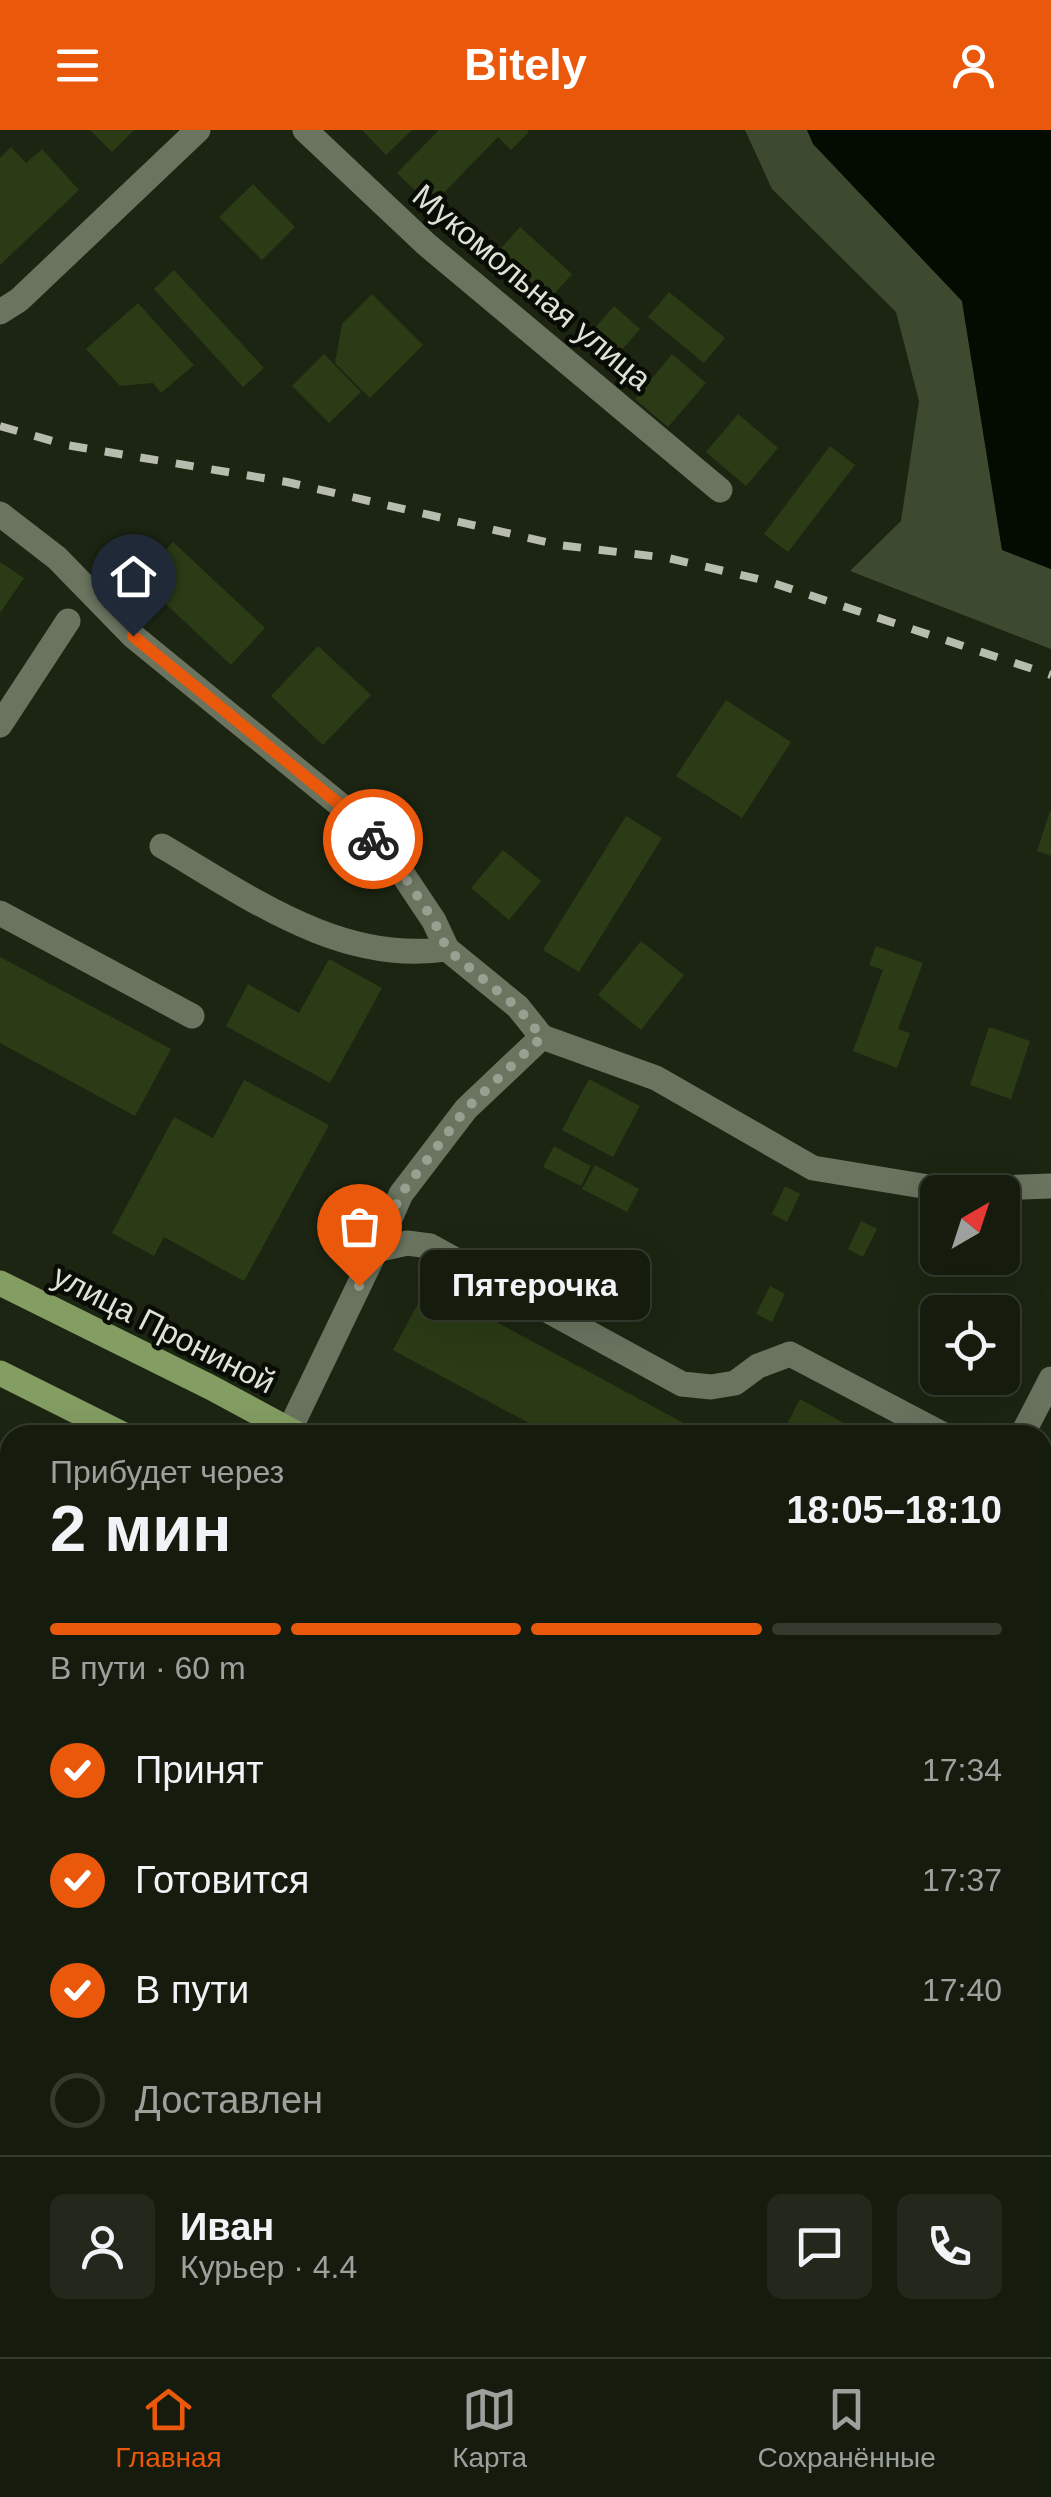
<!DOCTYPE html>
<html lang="ru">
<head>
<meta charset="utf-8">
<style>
	:root { --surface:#151c0e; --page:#22291c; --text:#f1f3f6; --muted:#9da19e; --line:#343a2e; --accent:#ea580c }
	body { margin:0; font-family:Helvetica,sans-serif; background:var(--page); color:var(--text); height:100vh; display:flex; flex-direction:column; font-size:38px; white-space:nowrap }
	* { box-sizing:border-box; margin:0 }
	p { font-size:32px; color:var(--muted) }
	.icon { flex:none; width:55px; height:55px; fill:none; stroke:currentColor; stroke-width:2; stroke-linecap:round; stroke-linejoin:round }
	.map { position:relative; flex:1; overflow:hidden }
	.details { position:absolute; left:0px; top:1295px; width:1052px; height:932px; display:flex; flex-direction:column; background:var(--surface); border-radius:30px 30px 0 0; box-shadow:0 10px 40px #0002,0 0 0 2px var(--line) }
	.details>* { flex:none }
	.needle { width:65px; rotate:39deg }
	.tools { position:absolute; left:920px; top:1045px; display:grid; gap:20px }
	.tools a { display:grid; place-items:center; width:100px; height:100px; border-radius:15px; background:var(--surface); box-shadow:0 10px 40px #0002,0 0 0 2px var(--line); font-size:50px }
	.pin { position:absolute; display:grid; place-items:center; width:85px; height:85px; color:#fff; margin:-102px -42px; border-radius:50% 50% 50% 0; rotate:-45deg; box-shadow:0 0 10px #0007 }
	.pin .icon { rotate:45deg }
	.courier { position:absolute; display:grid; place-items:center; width:100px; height:100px; margin:-50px; border:8px solid #ea580c; border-radius:50%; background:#fff; color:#222; box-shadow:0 2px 12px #0007 }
	.bubble { position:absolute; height:70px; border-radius:15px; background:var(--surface); box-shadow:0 10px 40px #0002,0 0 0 2px var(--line); font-size:32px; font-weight:700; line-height:70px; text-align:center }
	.summary em { font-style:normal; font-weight:700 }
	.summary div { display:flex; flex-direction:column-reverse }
	.summary { display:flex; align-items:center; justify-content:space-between; height:170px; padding:0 50px }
	h1 { font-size:65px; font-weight:700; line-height:75px }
	.bar { display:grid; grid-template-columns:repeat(4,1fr); gap:15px 10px; align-content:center; height:120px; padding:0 50px }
	.bar i { height:12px; border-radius:8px; background:var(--line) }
	.bar .current { background:var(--accent) }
	.bar p { grid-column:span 4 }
	.line { display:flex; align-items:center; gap:25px; padding:0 50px; border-top:2px solid var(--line) }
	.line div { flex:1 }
	.round { display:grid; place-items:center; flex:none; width:105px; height:105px; border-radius:15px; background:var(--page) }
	ol { padding:0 50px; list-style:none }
	li { display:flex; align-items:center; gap:30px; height:110px }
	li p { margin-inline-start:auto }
	li .icon { padding:10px; border-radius:50%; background:var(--accent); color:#fff; stroke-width:4 }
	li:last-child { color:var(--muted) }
	li i { width:55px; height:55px; border:5px solid var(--line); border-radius:50% }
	header { display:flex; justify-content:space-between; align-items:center; height:130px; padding:0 50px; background:var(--accent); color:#fff; font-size:45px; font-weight:700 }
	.menu { display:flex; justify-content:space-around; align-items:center; height:140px; border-top:2px solid var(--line); background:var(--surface); font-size:28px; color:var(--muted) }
	.menu a { display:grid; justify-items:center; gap:5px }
	.menu .current { color:var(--accent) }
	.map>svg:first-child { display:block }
	.green { fill:#3e4a30 }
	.water { fill:#040b00 }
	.building { fill:#2b3b15 }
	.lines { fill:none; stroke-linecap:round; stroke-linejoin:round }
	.minor { stroke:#6a745f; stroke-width:25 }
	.major { stroke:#839d62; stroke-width:25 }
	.rail { stroke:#b6bdaf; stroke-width:8; stroke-dasharray:18 18; stroke-linecap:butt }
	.done { stroke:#99a092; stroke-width:10; stroke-dasharray:0 18 }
	.route { stroke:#ea580c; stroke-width:12 }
	.labels { text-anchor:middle; stroke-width:9; stroke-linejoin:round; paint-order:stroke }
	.street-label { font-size:32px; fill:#dde3d7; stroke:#090c05 }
</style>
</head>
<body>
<header><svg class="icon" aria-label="menu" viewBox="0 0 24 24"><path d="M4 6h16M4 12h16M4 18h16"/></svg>Bitely<svg class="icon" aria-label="person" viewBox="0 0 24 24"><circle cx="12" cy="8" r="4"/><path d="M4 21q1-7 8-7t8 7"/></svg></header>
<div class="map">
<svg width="1051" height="2227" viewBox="0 0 1051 2227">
	<rect width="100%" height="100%" fill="#1c2512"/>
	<path class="green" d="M745,0H807L814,14L962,171L1002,419L1051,439V519L850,441L901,391L919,271L896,182L772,59Z"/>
	<path class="water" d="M807,0H1051V439L1002,420L962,171L813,14Z"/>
	<path class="building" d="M90,0H134L112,22Z
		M362,0H412L386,25Z
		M439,0H527L529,2L511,20L498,7L431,76L397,43Z
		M11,17L26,33L42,19L79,60L0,135V28Z
		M253,54L295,97L262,130L219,87Z
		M520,97L572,144L546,173L495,125Z
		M174,140L264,238L243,257L154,159Z
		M669,162L725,208L704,233L648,187Z
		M372,164L423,215L370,268L335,233L342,194Z
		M138,173L194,235L161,263L153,253L120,256L86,219Z
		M614,176L640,199L614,229L588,206Z
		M324,224L361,262L329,293L292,256Z
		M672,224L706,253L668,297L635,269Z
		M738,284L778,318L746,356L706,322Z
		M830,316L855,335L788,422L764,404Z
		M173,412L265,498L231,535L139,449Z
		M0,432L24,448L0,483Z
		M318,516L371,565L323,615L271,566Z
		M726,570L791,612L742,688L676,646Z
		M1050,681H1051V726L1037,721Z
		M626,686L662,708L579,842L543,820Z
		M503,720L541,751L509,790L471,758Z
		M641,811L684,845L641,900L598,865Z
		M876,816L923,833L898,899L910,903L897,938L853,921L883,840L869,835Z
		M0,827L171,919L135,986L0,913Z
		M329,829L382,858L330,953L226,896L248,854L299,883Z
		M989,897L1030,911L1011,969L970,955Z
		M589,949L640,976L613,1027L562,1000Z
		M244,950L329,995L244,1151L164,1107L154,1126L112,1103L174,987L213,1008Z
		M554,1016L591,1036L581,1056L543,1037Z
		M595,1035L639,1059L627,1082L582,1059Z
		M785,1056L800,1064L787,1092L772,1084Z
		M861,1091L877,1099L863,1127L848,1119Z
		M428,1155L706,1305H551L393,1220Z
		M770,1156L785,1164L772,1192L756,1184Z
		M800,1269L866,1305H781Z
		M0,1358L10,1364V1470L0,1465Z
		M1042,1952L1051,1957V2010L1042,2006Z
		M10,1989V2076L0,2071V2007Z
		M316,2218H396L388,2227H327Z"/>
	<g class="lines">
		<path class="minor" d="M305,0L426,114L720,360
			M0,182L19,170L198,0
			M0,384L57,428L133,506L339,674L392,728L434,791L447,819L518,877L542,907L656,948L813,1038L947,1060L1051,1056
			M0,595L68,491
			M162,716C249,767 341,835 447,819
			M0,783L192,886
			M376,1120L401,1064L466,979L542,907
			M287,1305L376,1120L407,1113L430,1116L682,1254L711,1257L735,1253L758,1236L790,1224L944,1305
			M1022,1305L1051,1249
			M0,1607L10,1613
			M0,1892L10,1876
			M0,2152L10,2158
			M100,2218L114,2227"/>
		<path class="major" d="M0,1153L210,1257L299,1305
			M0,1243L124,1305
			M1042,1700L1051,1705
			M1042,1791L1051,1795"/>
		<path class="rail" d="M0,296L66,315L287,352L559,415L668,428L767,451L1051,545"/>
	</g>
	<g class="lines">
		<path class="done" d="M359,1156L401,1064L466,979L542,907L518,878L447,819L434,791L392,728L373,709"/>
		<path class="route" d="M133,506L339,674L373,709"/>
	</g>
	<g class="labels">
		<g class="street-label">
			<text transform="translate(532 157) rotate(40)" y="11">Мукомольная улица</text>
			<text transform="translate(164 1199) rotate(27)" y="11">улица Прониной</text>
		</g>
	</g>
</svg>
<div class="tools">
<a><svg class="needle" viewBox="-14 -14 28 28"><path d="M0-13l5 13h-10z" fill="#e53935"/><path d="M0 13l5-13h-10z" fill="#9da19e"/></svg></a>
<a><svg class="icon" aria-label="locate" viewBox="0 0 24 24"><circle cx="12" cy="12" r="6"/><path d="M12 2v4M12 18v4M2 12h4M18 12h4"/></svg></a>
</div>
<div class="pin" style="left:359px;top:1156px;background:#ea580c"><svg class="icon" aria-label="bag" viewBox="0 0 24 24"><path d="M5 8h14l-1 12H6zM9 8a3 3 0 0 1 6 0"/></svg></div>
<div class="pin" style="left:133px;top:506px;background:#1f2937"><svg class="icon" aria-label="home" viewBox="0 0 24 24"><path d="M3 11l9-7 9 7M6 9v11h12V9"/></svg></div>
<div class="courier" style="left:373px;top:709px"><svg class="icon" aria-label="bike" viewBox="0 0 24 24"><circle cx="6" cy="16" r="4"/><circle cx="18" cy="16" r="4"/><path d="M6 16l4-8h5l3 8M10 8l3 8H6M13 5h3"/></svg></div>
<div class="bubble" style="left:420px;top:1120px;width:230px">Пятерочка</div>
<section class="details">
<div class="summary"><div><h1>2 мин</h1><p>Прибудет через</p></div><em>18:05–18:10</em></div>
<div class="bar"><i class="current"></i><i class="current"></i><i class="current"></i><i></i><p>В пути · 60 m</p></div>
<ol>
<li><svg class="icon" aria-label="check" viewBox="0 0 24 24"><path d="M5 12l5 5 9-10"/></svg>Принят<p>17:34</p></li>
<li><svg class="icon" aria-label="check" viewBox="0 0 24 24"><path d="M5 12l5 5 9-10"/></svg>Готовится<p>17:37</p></li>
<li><svg class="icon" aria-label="check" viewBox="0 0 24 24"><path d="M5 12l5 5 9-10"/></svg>В пути<p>17:40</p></li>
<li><i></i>Доставлен</li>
</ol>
<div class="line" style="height:180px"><a class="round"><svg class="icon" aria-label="person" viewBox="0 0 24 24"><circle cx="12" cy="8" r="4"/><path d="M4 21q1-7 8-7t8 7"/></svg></a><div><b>Иван</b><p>Курьер · 4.4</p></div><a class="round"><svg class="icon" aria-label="chat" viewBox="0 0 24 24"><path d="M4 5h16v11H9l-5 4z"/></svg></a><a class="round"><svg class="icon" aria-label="phone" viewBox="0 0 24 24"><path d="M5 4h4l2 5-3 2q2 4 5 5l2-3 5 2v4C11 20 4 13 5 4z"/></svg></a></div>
</section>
</div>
<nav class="menu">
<a class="current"><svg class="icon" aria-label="home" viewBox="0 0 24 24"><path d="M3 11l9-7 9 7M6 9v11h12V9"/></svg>Главная</a>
<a><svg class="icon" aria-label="map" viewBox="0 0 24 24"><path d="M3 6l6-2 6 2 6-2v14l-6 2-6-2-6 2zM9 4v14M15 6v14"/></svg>Карта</a>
<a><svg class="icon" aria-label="saved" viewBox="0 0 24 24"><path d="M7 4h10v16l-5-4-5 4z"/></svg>Сохранённые</a>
</nav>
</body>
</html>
